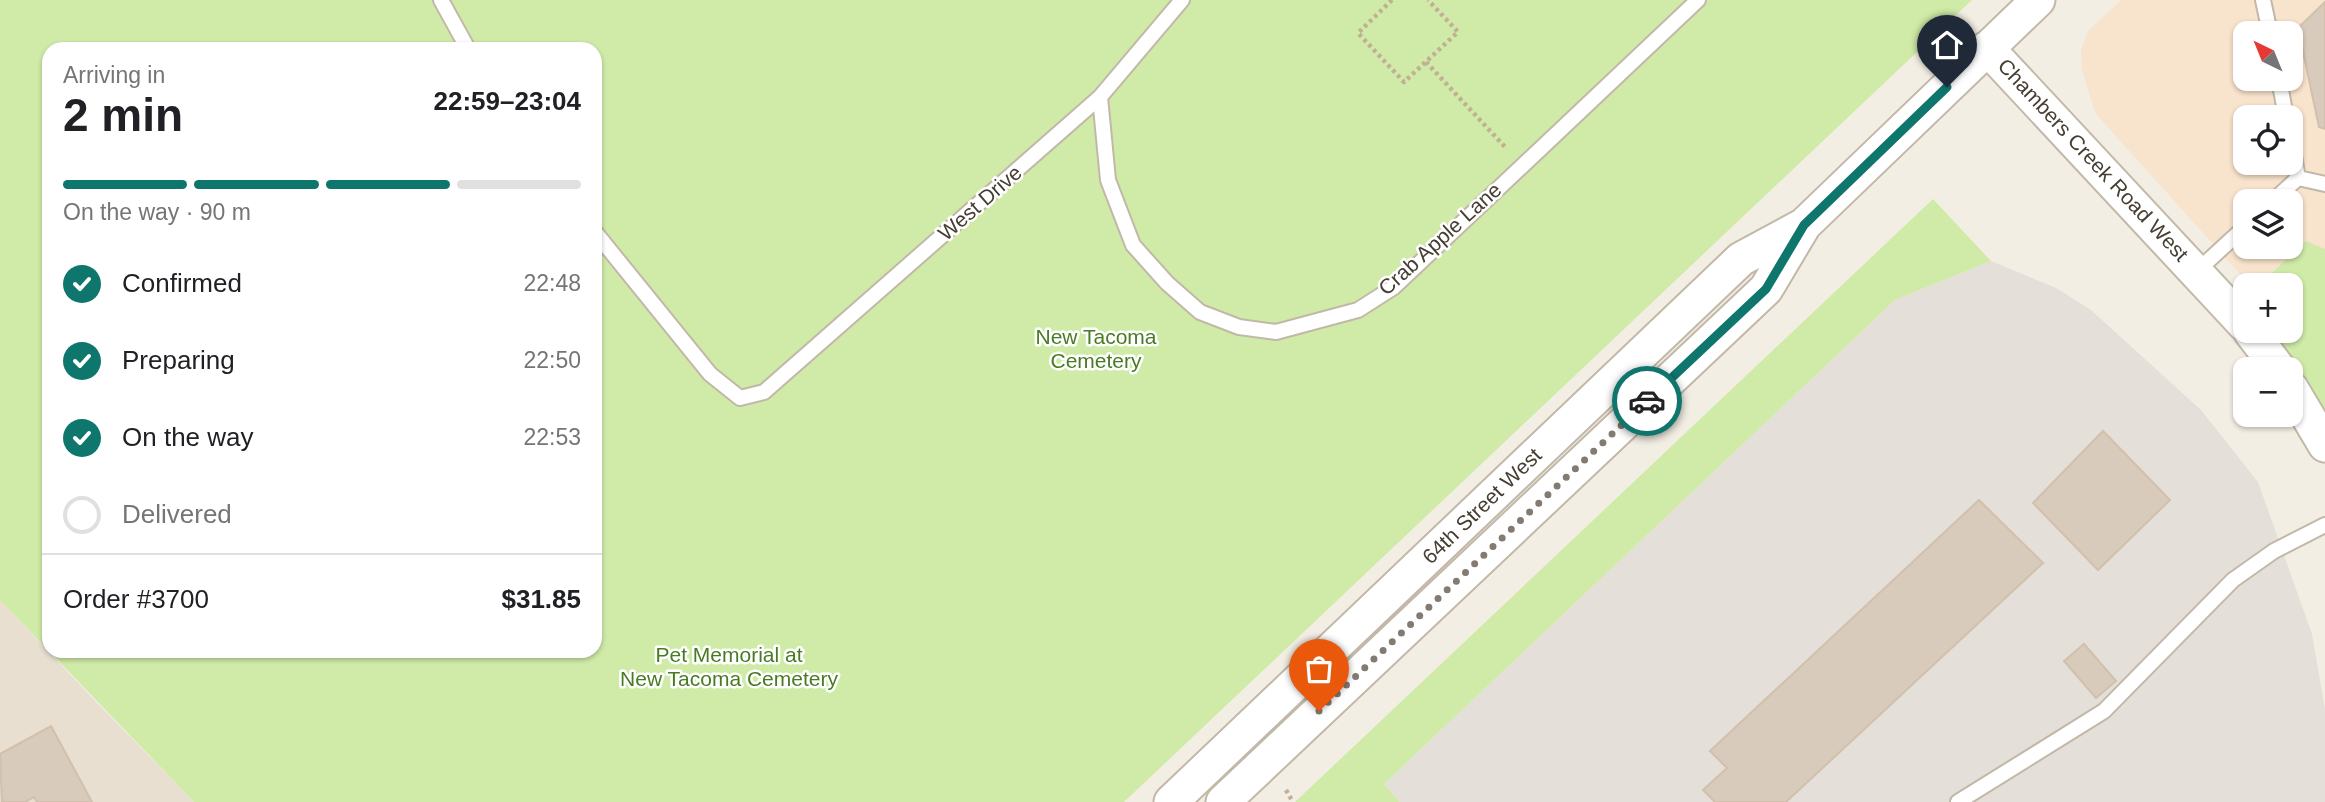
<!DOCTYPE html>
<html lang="en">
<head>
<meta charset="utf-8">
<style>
	:root { --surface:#fff; --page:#f6f6f6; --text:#202124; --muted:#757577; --line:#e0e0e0; --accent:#0f766e }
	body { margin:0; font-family:Helvetica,sans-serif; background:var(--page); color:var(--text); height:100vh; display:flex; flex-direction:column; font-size:26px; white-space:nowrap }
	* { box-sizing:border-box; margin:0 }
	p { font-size:23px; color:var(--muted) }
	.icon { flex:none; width:38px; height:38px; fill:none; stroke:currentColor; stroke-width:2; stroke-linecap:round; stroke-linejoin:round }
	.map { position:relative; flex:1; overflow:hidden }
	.details { position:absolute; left:42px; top:42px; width:560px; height:616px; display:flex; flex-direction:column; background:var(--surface); border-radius:21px; box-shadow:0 2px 5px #0004 }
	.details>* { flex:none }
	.needle { width:46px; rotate:317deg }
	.fabs { position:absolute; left:2233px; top:21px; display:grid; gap:14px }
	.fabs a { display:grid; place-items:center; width:70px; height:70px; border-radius:14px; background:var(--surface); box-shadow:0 2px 5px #0004; font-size:35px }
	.pin { position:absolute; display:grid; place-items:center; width:60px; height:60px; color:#fff; margin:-72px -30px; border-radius:50% 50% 50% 0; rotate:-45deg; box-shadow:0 0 7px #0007 }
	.pin .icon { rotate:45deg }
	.courier { position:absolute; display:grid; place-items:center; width:70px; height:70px; margin:-35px; border:5px solid #0f766e; border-radius:50%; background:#fff; color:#222; box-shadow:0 2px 9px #0007 }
	.headline em { font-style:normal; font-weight:700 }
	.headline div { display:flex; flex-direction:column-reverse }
	.headline { display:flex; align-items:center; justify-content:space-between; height:119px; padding:0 21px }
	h1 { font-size:46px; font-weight:700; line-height:52px }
	.bar { display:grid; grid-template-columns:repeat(4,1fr); gap:10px 7px; align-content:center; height:84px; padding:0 21px }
	.bar i { height:9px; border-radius:5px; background:var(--line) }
	.bar .selected { background:var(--accent) }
	.bar p { grid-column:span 4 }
	.line { display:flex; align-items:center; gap:18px; padding:0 21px; border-top:2px solid var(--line) }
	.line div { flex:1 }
	ol { padding:0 21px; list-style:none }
	li { display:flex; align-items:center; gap:21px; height:77px }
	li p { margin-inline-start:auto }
	li .icon { padding:7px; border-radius:50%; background:var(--accent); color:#fff; stroke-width:4 }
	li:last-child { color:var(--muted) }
	li i { width:38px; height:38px; border:4px solid var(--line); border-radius:50% }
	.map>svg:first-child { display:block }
	.residential { fill:#e8dfd1 }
	.commercial { fill:#f8e3cc; fill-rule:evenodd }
	.industrial { fill:#e5dfd9 }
	.green { fill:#d0eba8; fill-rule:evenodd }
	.building { fill:#d9cbbb; stroke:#d1c0ab; stroke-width:2 }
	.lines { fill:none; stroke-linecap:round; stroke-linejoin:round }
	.service-casing { stroke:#c2b8a8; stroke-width:18 }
	.tertiary-casing { stroke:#c2b8a8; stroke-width:37 }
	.path { stroke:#c2b095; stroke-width:4.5; stroke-dasharray:3.5 3.5; stroke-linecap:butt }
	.service { stroke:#fff; stroke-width:14 }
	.tertiary { stroke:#fff; stroke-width:33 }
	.done { stroke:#837b71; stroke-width:7; stroke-dasharray:0 12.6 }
	.route { stroke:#0f766e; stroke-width:9 }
	.labels { text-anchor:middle; stroke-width:5; stroke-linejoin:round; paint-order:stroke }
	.street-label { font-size:21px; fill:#463d33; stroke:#fff }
	.park-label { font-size:21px; fill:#487b22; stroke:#fff }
</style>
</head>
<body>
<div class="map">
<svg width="2325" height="802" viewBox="0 0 2325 802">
	<rect width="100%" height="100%" fill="#f3eee3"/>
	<path class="residential" d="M0,600L98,704L194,802H0Z"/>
	<path class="commercial" d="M2121,0H2325V249L2306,241L2259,285H2250L2095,113L2082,70L2081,50L2088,31ZM2245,33H2291V79H2245ZM2245,117H2291V163H2245ZM2245,201H2291V247H2245Z"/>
	<path class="industrial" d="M1991,261L2056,288L2091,310L2201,410L2258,482L2312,634L2325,709V802H1400L1384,784L1895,300Z"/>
	<path class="green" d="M0,0H1972L1124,802H194L0,600ZM49,49H595V651H49Z
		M1933,199L1991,261L1895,300L1384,784L1400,802H1295Z
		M2306,241L2325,249V409L2273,331H2291V285H2259Z"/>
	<path class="building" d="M2325,2V129L2319,127L2298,28Z
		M2103,431L2170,500L2098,570L2033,503Z
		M1979,500L2043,563L1786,802H1715L1703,790L1727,768L1710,751Z
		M2084,644L2116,681L2096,698L2064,661Z
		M51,726L92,802H37L34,797L25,802H2L0,754Z"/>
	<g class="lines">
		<defs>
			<path id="service" d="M441,0L468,49
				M2263,0L2270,33
				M2279,79L2286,117
				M1100,97L1108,180L1133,245L1167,283L1200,312L1239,327L1276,332L1358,310L1394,287L1698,0
				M2291,139L2298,178
				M2298,178L2325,184
				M2273,201L2298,178
				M595,232L710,374L740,398L764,392L1100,97L1182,0
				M2197,271L2245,227
				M1958,802L2104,711L2233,580L2274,551L2325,525"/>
			<path id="tertiary" d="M1987,48L2245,325
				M2250,331L2279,369
				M2291,388L2325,445
				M1171,802L1741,259L1804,225L2038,0
				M1223,802L1766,289L1803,227"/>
		</defs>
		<use href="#service" class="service-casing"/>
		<use href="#tertiary" class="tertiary-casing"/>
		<path class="path" d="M1392,0L1358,33L1404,82L1458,32L1428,0
			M1426,62L1507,149
			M1286,790L1293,802"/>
		<use href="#service" class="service"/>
		<use href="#tertiary" class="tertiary"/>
	</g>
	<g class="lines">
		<path class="done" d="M1319,711L1647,401"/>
		<path class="route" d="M1647,401L1766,289L1804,225L1947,87"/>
	</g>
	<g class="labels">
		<g class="street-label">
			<text transform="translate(2093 160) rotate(47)" y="7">Chambers Creek Road West</text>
			<text transform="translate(980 203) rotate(-41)" y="7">West Drive</text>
			<text transform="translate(1440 239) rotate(-42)" y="7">Crab Apple Lane</text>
			<text transform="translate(1482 506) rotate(-44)" y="7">64th Street West</text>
		</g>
		<g class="park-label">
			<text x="1096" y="344">New Tacoma<tspan x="1096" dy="24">Cemetery</tspan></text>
			<text x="729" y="662">Pet Memorial at<tspan x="729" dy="24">New Tacoma Cemetery</tspan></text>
		</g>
	</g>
</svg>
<div class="fabs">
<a><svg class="needle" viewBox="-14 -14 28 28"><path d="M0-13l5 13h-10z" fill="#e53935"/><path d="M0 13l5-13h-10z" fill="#757577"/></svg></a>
<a><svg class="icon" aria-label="locate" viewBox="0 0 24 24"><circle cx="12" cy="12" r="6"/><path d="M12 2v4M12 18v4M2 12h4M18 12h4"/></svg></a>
<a><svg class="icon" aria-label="layers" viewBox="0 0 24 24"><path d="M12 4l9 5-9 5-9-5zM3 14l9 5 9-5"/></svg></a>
<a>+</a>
<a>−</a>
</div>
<div class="pin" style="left:1319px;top:711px;background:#ea580c"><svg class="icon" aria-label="bag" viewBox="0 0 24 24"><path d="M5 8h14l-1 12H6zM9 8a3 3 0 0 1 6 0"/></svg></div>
<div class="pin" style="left:1947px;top:87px;background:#1f2937"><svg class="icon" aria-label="home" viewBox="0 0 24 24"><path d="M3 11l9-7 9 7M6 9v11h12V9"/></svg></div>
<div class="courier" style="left:1647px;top:401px"><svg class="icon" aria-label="car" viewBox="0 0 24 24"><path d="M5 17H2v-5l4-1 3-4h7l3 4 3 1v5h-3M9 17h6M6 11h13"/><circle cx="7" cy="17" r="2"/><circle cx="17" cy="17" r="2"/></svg></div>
<section class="details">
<div class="headline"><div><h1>2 min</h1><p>Arriving in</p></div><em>22:59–23:04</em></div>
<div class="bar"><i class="selected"></i><i class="selected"></i><i class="selected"></i><i></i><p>On the way · 90 m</p></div>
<ol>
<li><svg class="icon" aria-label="check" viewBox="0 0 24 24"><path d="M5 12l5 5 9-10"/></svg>Confirmed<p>22:48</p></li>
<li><svg class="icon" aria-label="check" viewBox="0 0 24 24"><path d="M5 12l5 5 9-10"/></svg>Preparing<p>22:50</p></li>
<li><svg class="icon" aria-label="check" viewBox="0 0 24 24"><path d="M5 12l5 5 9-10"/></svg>On the way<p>22:53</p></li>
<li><i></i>Delivered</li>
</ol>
<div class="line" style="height:91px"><div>Order #3700</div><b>$31.85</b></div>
</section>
</div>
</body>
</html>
